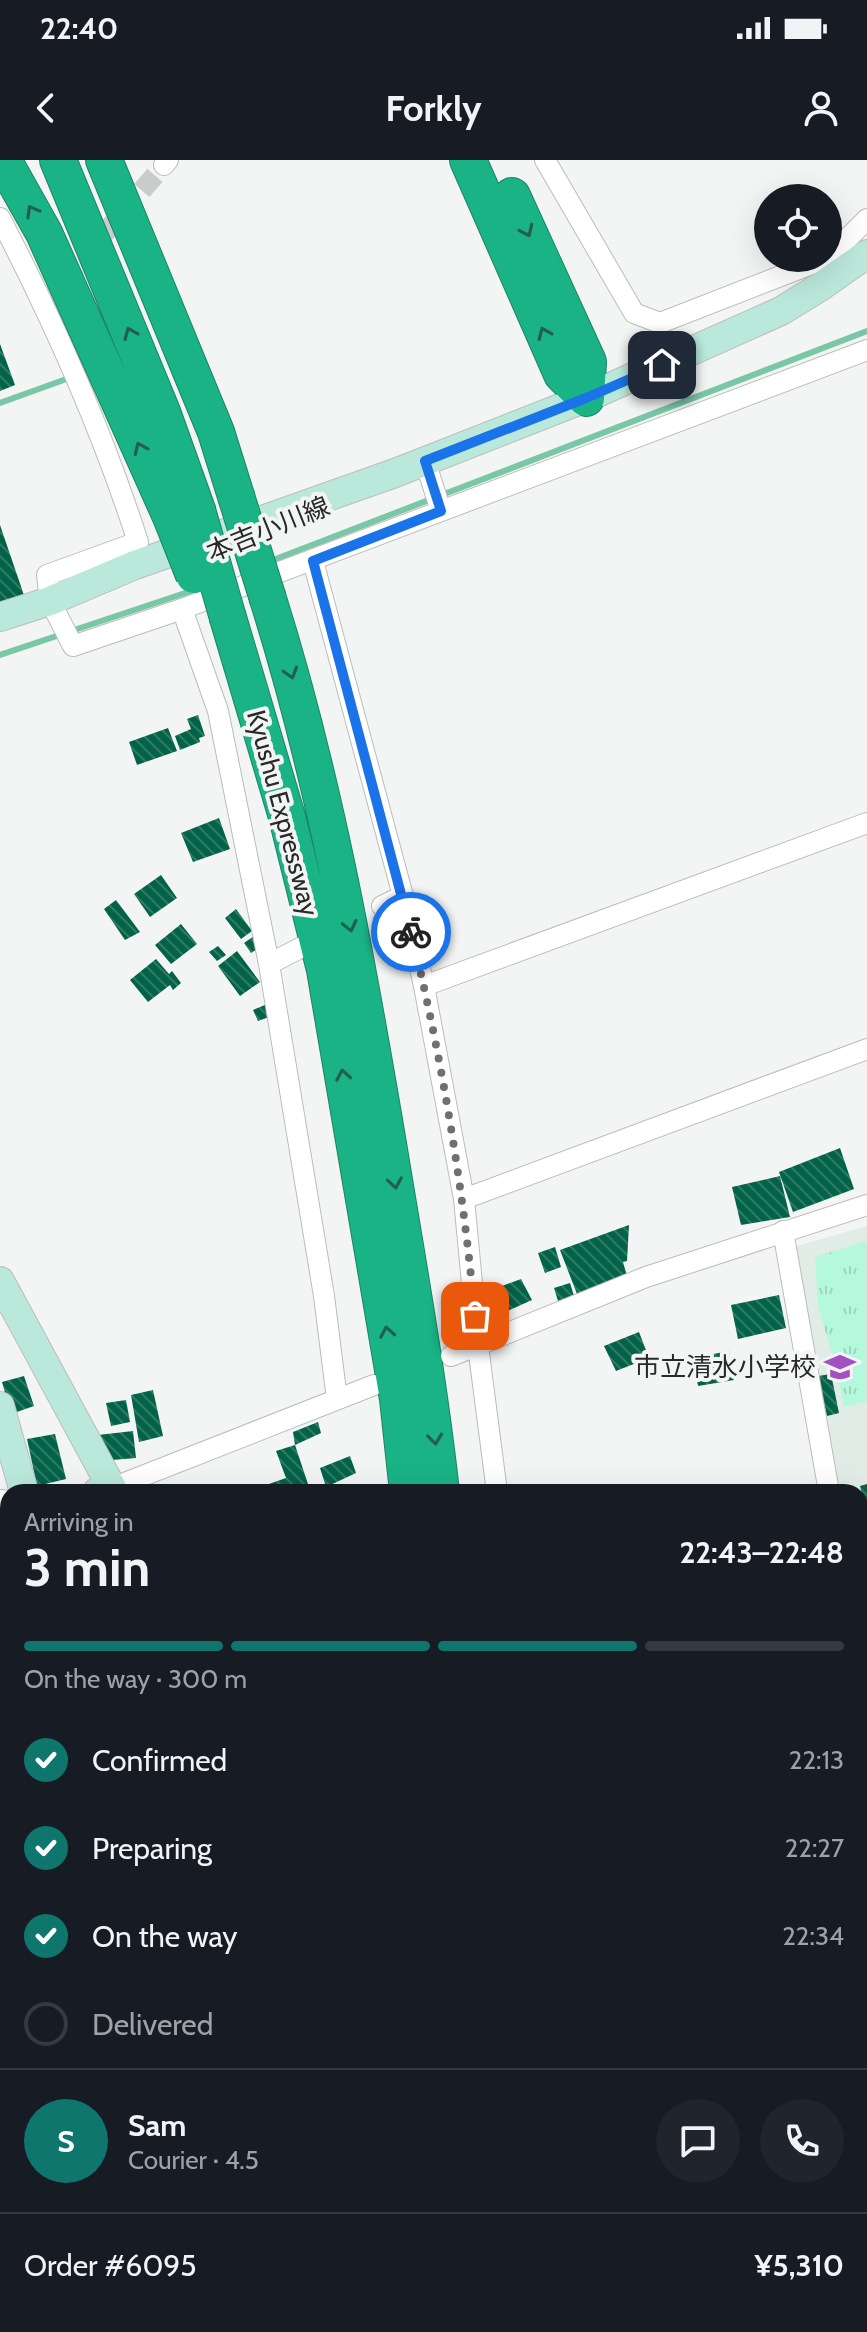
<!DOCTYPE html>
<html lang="en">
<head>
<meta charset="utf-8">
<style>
	:root { --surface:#171b24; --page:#20242c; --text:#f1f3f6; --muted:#9ea1a6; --line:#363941; --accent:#0f766e }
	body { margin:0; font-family:Cabin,"Noto Sans JP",sans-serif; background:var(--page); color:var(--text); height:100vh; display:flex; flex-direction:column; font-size:30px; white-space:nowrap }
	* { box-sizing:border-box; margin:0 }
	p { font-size:26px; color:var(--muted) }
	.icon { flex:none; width:44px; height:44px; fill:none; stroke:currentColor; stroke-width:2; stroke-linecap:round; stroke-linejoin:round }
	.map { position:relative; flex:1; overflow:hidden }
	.panel { position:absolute; left:0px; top:1324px; width:868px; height:848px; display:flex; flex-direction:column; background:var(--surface); border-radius:24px 24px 0 0; box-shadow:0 8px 32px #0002 }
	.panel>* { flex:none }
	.tools { position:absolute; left:754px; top:24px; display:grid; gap:16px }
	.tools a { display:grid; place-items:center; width:88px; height:88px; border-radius:50%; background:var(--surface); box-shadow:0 8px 32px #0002; font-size:40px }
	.pin { position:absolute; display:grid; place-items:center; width:68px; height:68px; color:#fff; margin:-34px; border-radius:16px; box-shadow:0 4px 12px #0006 }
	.courier { position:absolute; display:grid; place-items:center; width:80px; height:80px; margin:-40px; border:6px solid #1a73e8; border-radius:50%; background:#fff; color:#222; box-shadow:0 2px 10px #0007 }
	.headline em { font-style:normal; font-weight:700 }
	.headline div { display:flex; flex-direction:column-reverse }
	.headline { display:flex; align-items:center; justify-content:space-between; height:136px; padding:0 24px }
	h1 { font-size:52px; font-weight:700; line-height:60px }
	.bar { display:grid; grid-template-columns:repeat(4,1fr); gap:12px 8px; align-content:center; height:96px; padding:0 24px }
	.bar i { height:10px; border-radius:6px; background:var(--line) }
	.bar .selected { background:var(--accent) }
	.bar p { grid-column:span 4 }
	.line { display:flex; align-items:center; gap:20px; padding:0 24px; border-top:2px solid var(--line) }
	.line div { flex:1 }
	.round { display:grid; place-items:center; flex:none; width:84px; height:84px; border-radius:42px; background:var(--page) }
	ol { padding:0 24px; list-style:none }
	li { display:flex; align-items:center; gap:24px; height:88px }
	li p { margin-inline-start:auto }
	li .icon { padding:8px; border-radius:50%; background:var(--accent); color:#fff; stroke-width:4 }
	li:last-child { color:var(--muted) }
	li i { width:44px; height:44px; border:4px solid var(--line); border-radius:50% }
	.status { display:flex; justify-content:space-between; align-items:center; height:56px; padding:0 40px; background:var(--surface); direction:ltr }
	.status svg { height:22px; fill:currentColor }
	header { display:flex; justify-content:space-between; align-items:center; height:104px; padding:0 24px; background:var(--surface); font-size:36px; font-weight:700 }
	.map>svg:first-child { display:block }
	.built { fill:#e1ece7 }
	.grass { fill:url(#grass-tufts) }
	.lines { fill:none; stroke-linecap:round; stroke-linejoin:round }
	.stream { stroke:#79c7a7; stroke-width:6 }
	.building { fill:url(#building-back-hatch) }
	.street-tunnel { stroke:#cacccb; stroke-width:20; stroke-dasharray:20 10; stroke-linecap:butt }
	.street-casing { stroke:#babdbb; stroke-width:22 }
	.secondary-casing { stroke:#babdbb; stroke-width:30 }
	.highway-casing { stroke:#1f8365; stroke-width:38 }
	.street { stroke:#fff; stroke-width:20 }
	.secondary { stroke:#bae8db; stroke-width:28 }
	.highway { stroke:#1ab386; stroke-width:36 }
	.highway-bridge-casing { stroke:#1f8365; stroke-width:38; stroke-linecap:butt }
	.highway-bridge { stroke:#1ab386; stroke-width:36 }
	.oneway { stroke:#22604e }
	.done { stroke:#6f706f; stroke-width:8; stroke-dasharray:0 14.4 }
	.route { stroke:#1a73e8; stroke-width:10 }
	.labels { text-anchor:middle; stroke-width:8; stroke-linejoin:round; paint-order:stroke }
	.street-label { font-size:26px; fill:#282928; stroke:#f2f5f4 }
	.poi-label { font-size:26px; fill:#282928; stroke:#f2f5f4; text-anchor:end }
</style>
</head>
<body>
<div class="status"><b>22:40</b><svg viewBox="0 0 49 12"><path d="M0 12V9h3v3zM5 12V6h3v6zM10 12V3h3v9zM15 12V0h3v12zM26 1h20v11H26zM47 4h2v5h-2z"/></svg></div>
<header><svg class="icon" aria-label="back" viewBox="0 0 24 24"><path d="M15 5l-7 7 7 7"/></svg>Forkly<svg class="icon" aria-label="person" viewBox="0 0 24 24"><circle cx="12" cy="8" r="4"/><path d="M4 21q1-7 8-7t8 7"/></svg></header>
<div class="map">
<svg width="867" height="2172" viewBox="0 0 867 2172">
	<defs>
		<pattern id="grass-tufts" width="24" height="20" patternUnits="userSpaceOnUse" patternTransform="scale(2)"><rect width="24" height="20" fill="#b4f9db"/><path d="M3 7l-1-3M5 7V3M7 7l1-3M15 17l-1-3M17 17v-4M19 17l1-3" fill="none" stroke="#9bd5bc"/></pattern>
		<pattern id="building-back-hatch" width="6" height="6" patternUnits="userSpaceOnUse" patternTransform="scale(2)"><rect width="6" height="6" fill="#036348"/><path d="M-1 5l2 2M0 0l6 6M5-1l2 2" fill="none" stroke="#327a66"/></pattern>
	</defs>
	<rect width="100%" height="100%" fill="#f2f5f4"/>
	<path class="built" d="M867,1066V1418L860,1399V1332H835L793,1087Z"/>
	<path class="grass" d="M867,1081V1241L844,1247L836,1207L818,1146L815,1097Z"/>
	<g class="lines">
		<path class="stream" d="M0,243L72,217
			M268,402L867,171
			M0,495L194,430
			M0,1523L8,1521
			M0,1997L8,1995"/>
	</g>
	<path class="building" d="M0,184L15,225L0,231Z
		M0,365L27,444L0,453Z
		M198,555L205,576L199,578L200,582L180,590L175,576L191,569L187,559Z
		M168,568L177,591L137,605L129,582Z
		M219,658L230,689L193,702L181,673Z
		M161,715L177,738L150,757L134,734Z
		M116,740L140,772L125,780L104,749Z
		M236,749L252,771L241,779L225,758Z
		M181,764L197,784L171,804L155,785Z
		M254,776L262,786L251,793L244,783Z
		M218,786L226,795L217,801L209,792Z
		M237,791L260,822L240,836L218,806Z
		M156,799L169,814L172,811L181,823L173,830L170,825L148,842L130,820Z
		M265,845L269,857L258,861L253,850Z
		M840,988L854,1029L793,1052L779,1012Z
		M780,1016L790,1057L741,1065L732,1027Z
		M629,1065L627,1101L623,1102L627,1116L577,1134L560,1090Z
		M555,1087L561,1107L545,1113L538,1093Z
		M521,1119L532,1140L501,1154L491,1130Z
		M570,1123L574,1136L558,1141L554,1128Z
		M779,1135L786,1168L738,1179L731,1145Z
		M639,1172L649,1198L616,1211L604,1186Z
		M729,1191L734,1220L698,1226L693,1198Z
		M831,1214L839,1253L827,1256L818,1216Z
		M24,1216L34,1246L11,1254L2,1222Z
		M153,1230L163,1276L139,1282L131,1235Z
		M126,1240L130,1262L111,1266L106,1243Z
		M318,1262L321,1273L295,1285L293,1272Z
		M133,1271L136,1298L100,1301L98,1275Z
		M55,1274L66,1319L37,1326L27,1279Z
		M295,1285L310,1330L246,1332L286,1318L276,1291Z
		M350,1296L356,1313L326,1327L320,1308Z
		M867,1324V1351H866L860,1326Z
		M4,1369L8,1388L0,1390V1370Z
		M6,1410L8,1434L0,1435V1412Z
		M5,1485L8,1495V1514L0,1517V1486Z
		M0,1812L6,1829L0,1832Z
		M4,1835L8,1861L0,1864V1836Z
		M8,1929V1978L0,1981V1932Z"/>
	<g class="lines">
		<path class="street-tunnel" d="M63,121L164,5"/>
		<defs>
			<path id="street" d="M545,0L634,153L660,163L827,98
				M164,5L168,0
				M0,58C54,162 102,270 138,382L47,415L50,441L73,486L182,449L218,551L269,804L324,1136L337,1239
				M828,98L867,59
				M425,301L441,351
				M313,401L403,736L424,826L464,1039L478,1186L497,1332
				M182,449L867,190
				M382,746L403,736
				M269,804L304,786
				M424,826L867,663
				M464,1039L867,889
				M783,1071L829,1332
				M451,1196L646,1117L867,1045
				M115,1332L112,1328L374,1225
				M0,1340L8,1341
				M860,1421L864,1431L867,1430
				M0,1732L8,1775
				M860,1842L867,1840
				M0,2014L8,2012
				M860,2099L867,2096
				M860,2144L867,2152
				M463,2164L464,2172
				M583,2164L585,2172
				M658,2172L680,2164"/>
			<path id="secondary" d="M0,457L50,441L135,405L395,313L586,238L781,151L820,127L867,94
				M0,1121L112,1328L97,1332
				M0,1246L24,1332
				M106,2164L107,2172"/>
			<path id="highway" d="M3,0L44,73L172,359
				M58,0L162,252L197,350
				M104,0L216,272L236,336
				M468,0L562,214L586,238
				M512,36L588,202L586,238
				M268,439C324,617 357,800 388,984C407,1100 428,1215 441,1332
				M228,458L287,657L325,810L398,1239L408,1332
				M507,2164L508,2172
				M539,2164L540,2172"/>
		</defs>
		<use href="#street" class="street-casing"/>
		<use href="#secondary" class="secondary-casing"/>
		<use href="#highway" class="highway-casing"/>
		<use href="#street" class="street"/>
		<use href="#secondary" class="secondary"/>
		<use href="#highway" class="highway"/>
		<defs>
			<path id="highway-bridge" d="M236,336L268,439
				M197,350L228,458
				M172,359L194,415"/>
		</defs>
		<use href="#highway-bridge" class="highway-bridge-casing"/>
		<use href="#highway-bridge" class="highway-bridge"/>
	</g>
	<defs><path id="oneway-chevron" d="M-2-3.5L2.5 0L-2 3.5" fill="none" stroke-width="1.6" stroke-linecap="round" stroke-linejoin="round" transform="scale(2)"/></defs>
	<g class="oneway">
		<use href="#oneway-chevron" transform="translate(32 51) rotate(-119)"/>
		<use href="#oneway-chevron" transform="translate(527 71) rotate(65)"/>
		<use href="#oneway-chevron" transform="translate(130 173) rotate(-113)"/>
		<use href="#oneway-chevron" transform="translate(544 173) rotate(-113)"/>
		<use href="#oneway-chevron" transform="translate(140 288) rotate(-114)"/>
		<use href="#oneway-chevron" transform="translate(291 513) rotate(73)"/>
		<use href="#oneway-chevron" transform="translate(350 766) rotate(77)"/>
		<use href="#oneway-chevron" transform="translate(343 915) rotate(-100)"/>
		<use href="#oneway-chevron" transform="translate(395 1023) rotate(81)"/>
		<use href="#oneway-chevron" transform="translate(387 1172) rotate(-100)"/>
		<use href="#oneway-chevron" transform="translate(435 1279) rotate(83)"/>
	</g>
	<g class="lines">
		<path class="done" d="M411,772C442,898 463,1027 475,1156"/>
		<path class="route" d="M411,772L313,401L441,351L425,301L586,238L662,205"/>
	</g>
	<defs>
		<symbol id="school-bare" viewBox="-9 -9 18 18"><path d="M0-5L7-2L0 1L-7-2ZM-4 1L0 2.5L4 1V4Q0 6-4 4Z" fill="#a251c0" stroke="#f2f5f4" stroke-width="2.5" paint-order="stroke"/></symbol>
	</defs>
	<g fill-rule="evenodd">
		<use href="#school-bare" x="818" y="1185" width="44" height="44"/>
	</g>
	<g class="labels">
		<g class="street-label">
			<text transform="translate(268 369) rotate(-22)" y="9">本吉小川線</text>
			<text transform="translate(283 653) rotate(75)" y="9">Kyushu Expressway</text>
		</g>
		<g class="poi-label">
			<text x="816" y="1216">市立清水小学校</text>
		</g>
	</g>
</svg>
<div class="tools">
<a><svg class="icon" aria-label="locate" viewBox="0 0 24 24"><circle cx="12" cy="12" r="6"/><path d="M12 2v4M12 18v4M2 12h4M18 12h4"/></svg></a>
</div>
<div class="pin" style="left:475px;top:1156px;background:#ea580c"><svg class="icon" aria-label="bag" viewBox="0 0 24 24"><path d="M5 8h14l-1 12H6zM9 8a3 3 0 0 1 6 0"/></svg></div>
<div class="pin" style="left:662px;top:205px;background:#1f2937"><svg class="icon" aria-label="home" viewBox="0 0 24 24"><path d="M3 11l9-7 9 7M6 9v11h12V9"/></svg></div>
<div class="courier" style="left:411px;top:772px"><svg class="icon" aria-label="bike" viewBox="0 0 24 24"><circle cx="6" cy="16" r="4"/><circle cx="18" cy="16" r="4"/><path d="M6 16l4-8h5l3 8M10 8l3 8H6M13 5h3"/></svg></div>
<section class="panel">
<div class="headline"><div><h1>3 min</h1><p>Arriving in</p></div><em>22:43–22:48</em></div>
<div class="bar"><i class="selected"></i><i class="selected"></i><i class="selected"></i><i></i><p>On the way · 300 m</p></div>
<ol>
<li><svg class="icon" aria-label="check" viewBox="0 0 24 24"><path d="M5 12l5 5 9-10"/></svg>Confirmed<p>22:13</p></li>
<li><svg class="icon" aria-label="check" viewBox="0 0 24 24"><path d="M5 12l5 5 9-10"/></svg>Preparing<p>22:27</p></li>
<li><svg class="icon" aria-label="check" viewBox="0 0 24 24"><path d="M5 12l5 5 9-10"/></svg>On the way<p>22:34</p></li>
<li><i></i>Delivered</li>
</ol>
<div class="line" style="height:144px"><b class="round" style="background:var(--accent);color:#fff">S</b><div><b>Sam</b><p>Courier · 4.5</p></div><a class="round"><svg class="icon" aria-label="chat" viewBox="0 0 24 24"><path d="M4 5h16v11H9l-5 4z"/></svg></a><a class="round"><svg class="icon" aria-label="phone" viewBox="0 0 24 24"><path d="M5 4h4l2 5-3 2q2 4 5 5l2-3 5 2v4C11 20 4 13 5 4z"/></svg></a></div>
<div class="line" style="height:104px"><div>Order #6095</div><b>¥5,310</b></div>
</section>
</div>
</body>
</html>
